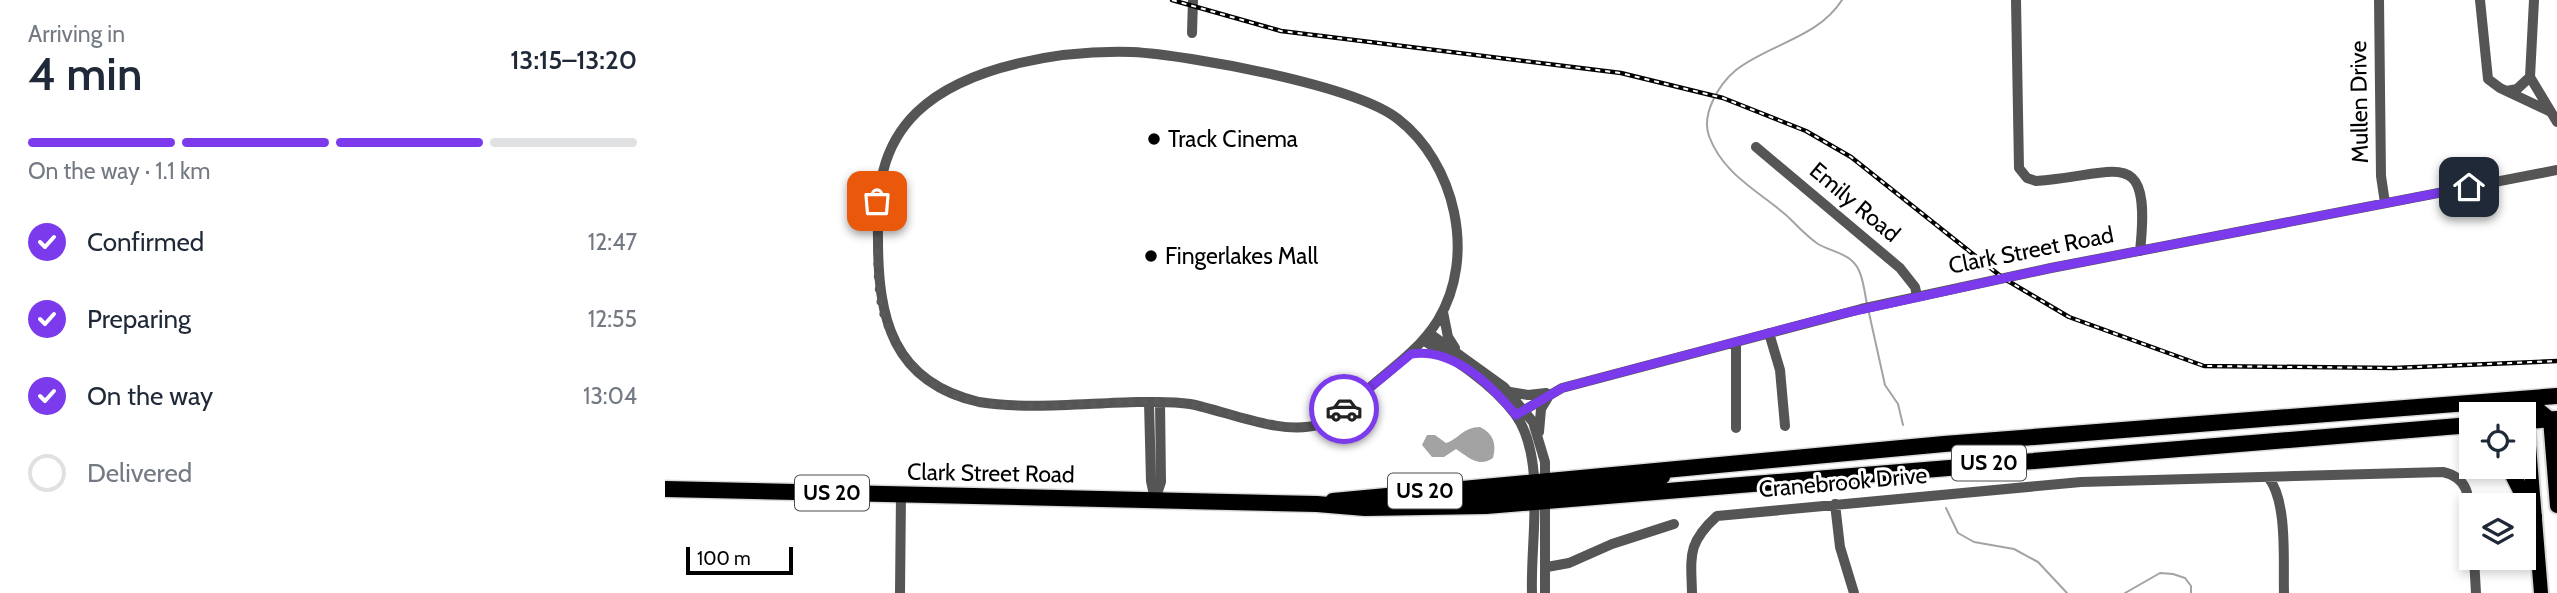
<!DOCTYPE html>
<html lang="en">
<head>
<meta charset="utf-8">
<style>
	:root { --surface:#fff; --page:#f2f2f3; --text:#1f2937; --muted:#747a83; --line:#e0e1e3; --accent:#7c3aed }
	body { margin:0; font-family:Cabin,sans-serif; background:var(--page); color:var(--text); height:100vh; display:flex; flex-direction:column; font-size:26px; white-space:nowrap }
	* { box-sizing:border-box; margin:0 }
	p { font-size:23px; color:var(--muted) }
	.icon { flex:none; width:38px; height:38px; fill:none; stroke:currentColor; stroke-width:2; stroke-linecap:round; stroke-linejoin:round }
	.map { position:relative; flex:1; overflow:hidden }
	.drawer { display:flex; flex-direction:column; background:var(--surface); width:665px }
	.drawer>* { flex:none }
	.buttons { position:absolute; left:1794px; top:402px; display:grid; gap:14px }
	.buttons a { display:grid; place-items:center; width:77px; height:77px; border-radius:0px; background:var(--surface); box-shadow:0 4px 10px #0003; font-size:35px }
	.scale { position:absolute; left:21px; bottom:18px; width:107px; box-sizing:border-box; padding-left:7px; border:4px solid #000; border-top:0; font-size:19px; line-height:24px; white-space:nowrap; color:#000; -webkit-text-stroke:5px #fff; paint-order:stroke }
	.pin { position:absolute; display:grid; place-items:center; width:60px; height:60px; color:#fff; margin:-30px; border-radius:14px; box-shadow:0 4px 10px #0006 }
	.courier { position:absolute; display:grid; place-items:center; width:70px; height:70px; margin:-35px; border:5px solid #7c3aed; border-radius:50%; background:#fff; color:#222; box-shadow:0 2px 9px #0007 }
	.head em { font-style:normal; font-weight:600 }
	.head div { display:flex; flex-direction:column-reverse }
	.head { display:flex; align-items:center; justify-content:space-between; height:119px; padding:0 28px }
	h1 { font-size:46px; font-weight:600; line-height:52px }
	.bar { display:grid; grid-template-columns:repeat(4,1fr); gap:10px 7px; align-content:center; height:84px; padding:0 28px }
	.bar i { height:9px; border-radius:5px; background:var(--line) }
	.bar .active { background:var(--accent) }
	.bar p { grid-column:span 4 }
	ol { padding:0 28px; list-style:none }
	li { display:flex; align-items:center; gap:21px; height:77px }
	li p { margin-inline-start:auto }
	li .icon { padding:7px; border-radius:50%; background:var(--accent); color:#fff; stroke-width:4 }
	li:last-child { color:var(--muted) }
	li i { width:38px; height:38px; border:4px solid var(--line); border-radius:50% }
	main { display:flex; flex:1; min-height:0 }
	.map>svg:first-child { display:block }
	.water { fill:#a3a3a3 }
	.lines { fill:none; stroke-linecap:round; stroke-linejoin:round }
	.stream { stroke:#a3a3a3; stroke-width:2 }
	.major-casing { stroke:#dbdbdb; stroke-width:18 }
	.highway-casing { stroke:#dbdbdb; stroke-width:19 }
	.minor { stroke:#555; stroke-width:10 }
	.major { stroke:#000; stroke-width:14 }
	.highway { stroke:#000; stroke-width:16 }
	.rail-casing { stroke:#000; stroke-width:4.5 }
	.rail { stroke:#fff; stroke-width:2; stroke-dasharray:5; stroke-linecap:butt }
	.done { stroke:#595959; stroke-width:7; stroke-dasharray:0 12.6 }
	.route { stroke:#7c3aed; stroke-width:9 }
	.poi-dot { fill:#000; stroke:#fff; stroke-width:2.5 }
	.labels { text-anchor:middle; stroke-width:6; stroke-linejoin:round; paint-order:stroke }
	.shield { fill:#fff; stroke:#4c4c4c; stroke-width:2 }
	.shield-label { font-size:21px; font-weight:bold; fill:#000 }
	.street-label { font-size:23px; fill:#000; stroke:#fff }
	.poi-label { font-size:23px; fill:#000; stroke:#fff; text-anchor:start }
</style>
</head>
<body>
<main>
<section class="drawer">
<div class="head"><div><h1>4 min</h1><p>Arriving in</p></div><em>13:15–13:20</em></div>
<div class="bar"><i class="active"></i><i class="active"></i><i class="active"></i><i></i><p>On the way · 1.1 km</p></div>
<ol>
<li><svg class="icon" aria-label="check" viewBox="0 0 24 24"><path d="M5 12l5 5 9-10"/></svg>Confirmed<p>12:47</p></li>
<li><svg class="icon" aria-label="check" viewBox="0 0 24 24"><path d="M5 12l5 5 9-10"/></svg>Preparing<p>12:55</p></li>
<li><svg class="icon" aria-label="check" viewBox="0 0 24 24"><path d="M5 12l5 5 9-10"/></svg>On the way<p>13:04</p></li>
<li><i></i>Delivered</li>
</ol>
</section>
<div class="map">
<svg width="1892" height="593" viewBox="0 0 1892 593">
	<rect width="100%" height="100%" fill="#fff"/>
	<path class="water" d="M815,427C828,433 832,444 828,458C814,468 803,457 791,449L779,457H767L757,445L762,435H770L781,443C794,439 798,427 815,427Z"/>
	<g class="lines">
		<path class="stream" d="M1177,0C1153,38 1104,44 1071,70C1054,84 1036,114 1044,136C1058,174 1092,190 1121,215C1132,225 1140,235 1153,244C1163,250 1177,252 1186,260C1198,269 1199,291 1202,304
			M1204,313L1220,385L1233,404L1238,425
			M1281,508L1293,533L1309,542L1349,549L1373,562L1402,593
			M1460,593L1495,573L1508,574L1520,578L1526,586V593"/>
		<defs>
			<path id="major" d="M1860,398L1885,419L1892,506
				M1862,421L1876,593
				M773,503C803,495 857,502 879,482
				M868,503L874,495L892,491L998,477"/>
			<path id="highway" d="M1858,421L1892,419
				M1844,467L1869,517
				M0,489L652,504L700,508L821,506L1806,425
				M668,501L1279,444L1892,396"/>
		</defs>
		<use href="#major" class="major-casing"/>
		<use href="#highway" class="highway-casing"/>
		<path class="minor" d="M1351,0L1354,168L1362,178L1371,181C1451,176 1487,141 1475,251
			M1714,0L1716,176L1720,203
			M1815,0L1823,79L1835,88L1886,112
			M527,33L528,0
			M467,52C524,55 690,85 733,119C790,163 812,256 773,320C757,346 733,364 710,383C693,397 675,417 655,424C619,437 562,411 525,404C508,401 490,402 473,402C421,403 365,410 314,402C227,382 213,318 213,239C212,191 215,148 252,112C302,64 400,50 467,52Z
			M1865,77L1892,122
			M1842,91L1852,89L1865,77L1869,0
			M1091,147L1235,268L1250,287L1252,296
			M778,312L783,337L790,348
			M764,333L839,387L868,422L880,462V593
			M1104,333L1115,370L1120,426
			M758,340C790,360 827,383 850,414C882,458 865,540 867,593
			M1071,343V428
			M845,392L863,395L881,393
			M484,402L486,481L490,500
			M851,415L897,388L1196,309L1386,268L1892,170
			M874,432L876,409L885,394
			M1603,477C1623,501 1618,562 1619,593
			M490,500L496,482L495,402
			M1170,504L1175,547L1189,593
			M1809,558L1811,593
			M882,567L904,563L947,544L1009,524
			M235,593L236,494
			M1027,593C1026,556 1022,543 1052,516L1416,482L1778,472C1806,478 1804,501 1806,525"/>
		<use href="#major" class="major"/>
		<use href="#highway" class="highway"/>
		<defs>
			<path id="rail" d="M507,0L616,31L956,73L1058,98L1141,131L1186,157L1338,278L1404,317L1539,366L1729,368L1892,361"/>
		</defs>
		<use href="#rail" class="rail-casing"/>
		<use href="#rail" class="rail"/>
	</g>
	<g class="lines">
		<path class="done" d="M212,201C213,236 209,273 216,307C221,329 232,347 246,363C257,374 269,387 283,393C340,419 447,397 511,402C571,407 624,450 679,409"/>
		<path class="route" d="M679,409L746,354C788,347 826,385 851,415L897,388L1176,314L1386,268L1804,187"/>
	</g>
	<g class="poi-dot">
		<circle cx="489" cy="139" r="7"/>
		<circle cx="486" cy="256" r="7"/>
	</g>
	<g class="labels">
		<g class="shield">
			<rect x="1287" y="445.5" width="74" height="35" rx="5"/>
			<rect x="723" y="473.5" width="74" height="35" rx="5"/>
			<rect x="130" y="475.5" width="74" height="35" rx="5"/>
		</g>
		<g class="shield-label">
			<text x="1324" y="470">US 20</text>
			<text x="760" y="498">US 20</text>
			<text x="167" y="500">US 20</text>
		</g>
		<g class="street-label">
			<text transform="translate(1694 102) rotate(-91)" y="8">Mullen Drive</text>
			<text transform="translate(1190 202) rotate(40)" y="8">Emily Road</text>
			<text transform="translate(1366 250) rotate(-11)" y="8">Clark Street Road</text>
			<text transform="translate(326 473) rotate(1)" y="8">Clark Street Road</text>
			<text transform="translate(1178 482) rotate(-5)" y="8">Cranebrook Drive</text>
		</g>
		<g class="poi-label">
			<text x="503" y="147">Track Cinema</text>
			<text x="500" y="264">Fingerlakes Mall</text>
		</g>
	</g>
</svg>
<div class="buttons">
<a><svg class="icon" aria-label="locate" viewBox="0 0 24 24"><circle cx="12" cy="12" r="6"/><path d="M12 2v4M12 18v4M2 12h4M18 12h4"/></svg></a>
<a><svg class="icon" aria-label="layers" viewBox="0 0 24 24"><path d="M12 4l9 5-9 5-9-5zM3 14l9 5 9-5"/></svg></a>
</div>
<div class="scale">100 m</div>
<div class="pin" style="left:212px;top:201px;background:#ea580c"><svg class="icon" aria-label="bag" viewBox="0 0 24 24"><path d="M5 8h14l-1 12H6zM9 8a3 3 0 0 1 6 0"/></svg></div>
<div class="pin" style="left:1804px;top:187px;background:#1f2937"><svg class="icon" aria-label="home" viewBox="0 0 24 24"><path d="M3 11l9-7 9 7M6 9v11h12V9"/></svg></div>
<div class="courier" style="left:679px;top:409px"><svg class="icon" aria-label="car" viewBox="0 0 24 24"><path d="M5 17H2v-5l4-1 3-4h7l3 4 3 1v5h-3M9 17h6M6 11h13"/><circle cx="7" cy="17" r="2"/><circle cx="17" cy="17" r="2"/></svg></div>
</div>
</main>
</body>
</html>
